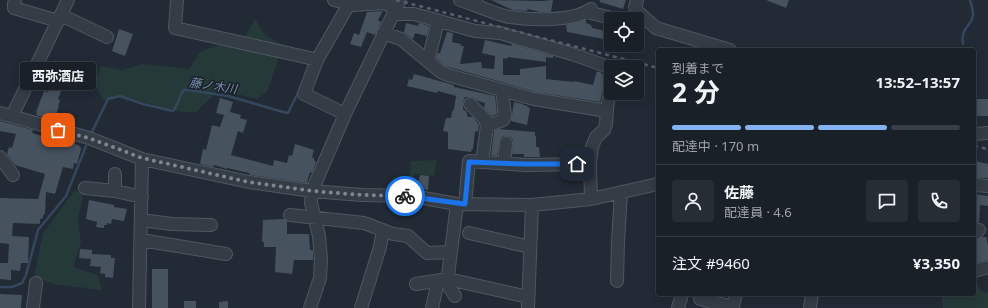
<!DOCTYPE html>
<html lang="ja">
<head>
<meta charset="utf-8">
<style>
	:root { --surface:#192028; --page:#262d34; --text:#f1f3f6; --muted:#9fa3a8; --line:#373e45; --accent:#85b3f1 }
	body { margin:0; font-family:"Noto Sans","Noto Sans JP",sans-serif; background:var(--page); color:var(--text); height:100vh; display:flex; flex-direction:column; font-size:15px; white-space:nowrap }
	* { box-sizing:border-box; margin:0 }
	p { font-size:13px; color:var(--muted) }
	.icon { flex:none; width:22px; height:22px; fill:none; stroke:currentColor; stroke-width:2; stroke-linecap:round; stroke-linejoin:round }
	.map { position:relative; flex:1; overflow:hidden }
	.panel { position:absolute; left:656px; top:48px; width:320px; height:248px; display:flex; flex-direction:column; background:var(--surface); border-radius:4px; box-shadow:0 2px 10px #0003,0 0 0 1px var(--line) }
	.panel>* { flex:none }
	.tools { position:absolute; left:604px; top:12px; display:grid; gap:8px }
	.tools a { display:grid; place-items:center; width:40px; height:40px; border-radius:4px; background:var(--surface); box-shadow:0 2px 10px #0003,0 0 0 1px var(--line); font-size:20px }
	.pin { position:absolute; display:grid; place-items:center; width:34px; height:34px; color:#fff; margin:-17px; border-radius:8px; box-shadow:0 2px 6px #0006 }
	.courier { position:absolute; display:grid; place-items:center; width:40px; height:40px; margin:-20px; border:3px solid #1a73e8; border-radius:50%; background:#fff; color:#222; box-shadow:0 1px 5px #0007 }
	.bubble { position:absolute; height:28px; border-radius:4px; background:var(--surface); box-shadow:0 2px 10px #0003,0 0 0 1px var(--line); font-size:13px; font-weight:700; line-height:28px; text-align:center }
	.summary em { font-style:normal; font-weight:700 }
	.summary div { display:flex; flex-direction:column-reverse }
	.summary { display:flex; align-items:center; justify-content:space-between; height:68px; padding:0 16px }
	h1 { font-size:26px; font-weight:700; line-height:30px }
	.bar { display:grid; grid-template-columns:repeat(4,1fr); gap:6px 4px; align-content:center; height:48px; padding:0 16px }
	.bar i { height:5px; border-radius:3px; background:var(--line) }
	.bar .selected { background:var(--accent) }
	.bar p { grid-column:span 4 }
	.line { display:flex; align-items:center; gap:10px; padding:0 16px; border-top:1px solid var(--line) }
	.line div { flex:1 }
	.round { display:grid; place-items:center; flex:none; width:42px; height:42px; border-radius:4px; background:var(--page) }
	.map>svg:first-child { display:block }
	.green { fill:#263939 }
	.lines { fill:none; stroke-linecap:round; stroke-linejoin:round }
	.stream { stroke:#35475c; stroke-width:2.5 }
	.building { fill:#47525f }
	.minor-casing { stroke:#4f5761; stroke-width:14 }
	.minor { stroke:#343c46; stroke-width:12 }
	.rail { stroke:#56606d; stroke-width:2.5; stroke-dasharray:4 4; stroke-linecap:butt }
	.done { stroke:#7d8691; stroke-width:4; stroke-dasharray:0 7.2 }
	.route { stroke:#1a73e8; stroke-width:5 }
	.labels { text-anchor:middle; stroke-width:3; stroke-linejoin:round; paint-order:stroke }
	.water-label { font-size:12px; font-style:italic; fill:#788faa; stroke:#1a212b }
</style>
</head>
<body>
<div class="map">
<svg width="988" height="308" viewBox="0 0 988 308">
	<rect width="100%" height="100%" fill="#212a35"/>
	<path class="green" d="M255,19L265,35L283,45L267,92L257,99L219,90L196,112H181L120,96L104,101L94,83L101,66L122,70L143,64L189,69L200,52L246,35Z
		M437,160L434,176L415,174L412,191L408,190L411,161Z
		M75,190L83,195L78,220L81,242L73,267L98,275L102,290L54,284L34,277L43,233Z
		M974,281L982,291L988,293V308H943L941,294H974Z"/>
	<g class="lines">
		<path class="stream" d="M963,44C960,25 974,26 973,13C973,9 971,4 970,0
			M92,132L108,99L120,96L143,104L173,111C178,106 179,96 184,90H188L228,96L283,112L288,113L299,91
			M0,287H12L22,283L26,275L38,230L66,196L86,146"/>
	</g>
	<path class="building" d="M491,0L541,1L553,0L551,12H540L528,9L527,11L513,10Z
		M600,0H626L623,9L600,2Z
		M766,0H789L786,8Z
		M383,11L378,20L381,22L375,35L367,32L361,47L350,44L354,33L359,35L367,12Z
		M586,20V23L591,25L592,28L606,31L604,39L567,32L566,25Z
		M406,23L418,26L419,23L429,26L427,36L415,33L413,39L404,32Z
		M119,29L133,34L125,56L112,51Z
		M447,32L453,33L452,42L461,44V46H464L460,64L481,62L482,68L494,69L495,56L482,53L485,40L511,46L512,44L553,56V58L546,57V62L508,57L507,59L503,58V75H520V69L546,66V79L574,82V81L593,85L597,71L602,73L605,82L600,102L536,92L445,66L436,58L438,53H440Z
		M414,74L454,85V87L495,96L497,114L492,116L484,108L485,103L478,101L472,97H465L463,102V110L466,111L468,117H473L479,125L478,132L475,131L473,149H472L471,152L448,149V132L443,131L446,118H451L452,112L454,109L456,96L438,91L437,93L407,86L409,79L412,80Z
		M52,80L64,84L58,99L60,100L58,106H59L54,120L36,115L37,113L36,112L44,91L48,92Z
		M220,98L233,102L230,112L241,115L240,118L247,120L243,133L238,131L231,155L273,166L274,160L287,163L289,155L292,156L295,144L314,150L312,157L314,158V160L316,162L312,173L310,172L307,183L250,175L249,173L227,168V169L214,165L213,167L200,164L203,149L206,150L212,125L220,127L224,115L216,113Z
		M974,99H988V116H974Z
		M514,102L523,104V105L528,106L527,107L530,108L527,125L511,121Z
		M0,121L33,130L32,133L56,140L57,137L75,142V144L80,146L81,149L77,164L74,163L73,169L63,167L55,194L46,192L45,214H44L42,219H40V224L13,223L12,236L29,237L28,263H21L20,271L11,270V280L0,279V263H8L9,244L0,243V198L38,199L45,174L15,165L7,154L9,147L12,148L16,134L0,131Z
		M499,129L535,132V136H536V147H539L540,157H524V154H512L513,140L511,137L506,136H503L500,139L497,156L491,155L494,131Z
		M975,161L988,164V178H976V175H974Z
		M420,175L429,176L428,190L417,188Z
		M974,194L988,196V206L980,205L979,223L974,222Z
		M89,200L114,205V207L127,209L124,221L112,219L111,224L107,223V225H104V228L96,227L97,222L86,219Z
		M284,219L287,221V234H309L310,250H313V260H294L292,274L275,272L276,247H264V242H262L263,220Z
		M982,237H986L988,245V260L974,263V241Z
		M80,249L92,250V254L111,255V258H115L113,278L105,277V274L100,273L101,267L90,266L91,259L79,258Z
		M152,269H168V308H152Z
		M0,294L22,295L21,308H0Z
		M184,301H196V308H184Z
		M228,301V308H219V302Z"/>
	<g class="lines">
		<defs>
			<path id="minor" d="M15,0L14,4V8L58,21
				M177,0L175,28L301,56L317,60
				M334,0L354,5L383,3L396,8
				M460,0L474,5L476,0
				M637,0L635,7L638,12L656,28L730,50
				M474,5C486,9 498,15 510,17C531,20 573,22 591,9
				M587,12L616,19
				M393,14H414L475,31L500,33L572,54L609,67L611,77
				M61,15L107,37
				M383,33L401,39L441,72L448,75L534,99L607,111
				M428,61L438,21
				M470,104L485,119L487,126
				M0,113L89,138L142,159L249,182L312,191L362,195L412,196L457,204L532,205L591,199L658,184
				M345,114L304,94L317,60L349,4
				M12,116L68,0
				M974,134L988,133
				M0,157L13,175
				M482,162L487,126L503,120L505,116L502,90
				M504,163L506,143
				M115,174V191
				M974,185L988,186
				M85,188L115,191L142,197
				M591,199L590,164L592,147L596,137L604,130L606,124L607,108L611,87
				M465,204L469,161L525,165L590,164
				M290,215L364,223L393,234L408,236L427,253L451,252
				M141,220L172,224L211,225
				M469,233L530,247
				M974,234L979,230
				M141,240L226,254
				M974,271L988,267
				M617,281L618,241L621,192
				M416,284L448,279L528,297
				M701,294L700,299L733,307L736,294
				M455,296L447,283L457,204
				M33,308L36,283
				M139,308L142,159
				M310,308L320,278L321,259L319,236L311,203L312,191L345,114L400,0
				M361,308L380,247L383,230
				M432,308L438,281
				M528,308L532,205
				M678,308L682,294
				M810,308L812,294"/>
		</defs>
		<use href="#minor" class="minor-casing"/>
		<use href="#minor" class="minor"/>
		<path class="rail" d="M396,0L658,68
			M974,146L988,149"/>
	</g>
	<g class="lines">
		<path class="done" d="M58,130L89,138L142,158L248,182L312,191L362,195L405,196"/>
		<path class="route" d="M405,196L465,204L469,162L525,164H577"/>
	</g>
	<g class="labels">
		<g class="water-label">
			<text transform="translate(213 86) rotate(8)" y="4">藤ノ木川</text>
		</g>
	</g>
</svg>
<div class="tools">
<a><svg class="icon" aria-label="locate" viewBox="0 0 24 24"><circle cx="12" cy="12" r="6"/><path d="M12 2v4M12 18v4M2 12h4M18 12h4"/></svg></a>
<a><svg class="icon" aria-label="layers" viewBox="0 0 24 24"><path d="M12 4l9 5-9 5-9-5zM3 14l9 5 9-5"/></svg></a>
</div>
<div class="pin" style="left:58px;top:130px;background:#ea580c"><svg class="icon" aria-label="bag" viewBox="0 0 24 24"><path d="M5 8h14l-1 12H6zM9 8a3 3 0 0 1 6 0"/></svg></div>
<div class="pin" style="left:577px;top:164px;background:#1f2937"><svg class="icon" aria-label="home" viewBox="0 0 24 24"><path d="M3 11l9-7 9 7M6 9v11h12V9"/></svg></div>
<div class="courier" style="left:405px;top:196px"><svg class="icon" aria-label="bike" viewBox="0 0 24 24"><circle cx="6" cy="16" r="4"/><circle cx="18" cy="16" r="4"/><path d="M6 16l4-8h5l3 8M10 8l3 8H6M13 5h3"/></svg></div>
<div class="bubble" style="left:20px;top:62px;width:76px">西弥酒店</div>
<section class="panel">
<div class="summary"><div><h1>2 分</h1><p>到着まで</p></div><em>13:52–13:57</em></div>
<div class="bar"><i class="selected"></i><i class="selected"></i><i class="selected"></i><i></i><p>配達中 · 170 m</p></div>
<div class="line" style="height:72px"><a class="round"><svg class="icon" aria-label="person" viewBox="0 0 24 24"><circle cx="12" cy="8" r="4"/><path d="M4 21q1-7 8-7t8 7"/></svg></a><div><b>佐藤</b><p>配達員 · 4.6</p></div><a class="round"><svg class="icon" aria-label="chat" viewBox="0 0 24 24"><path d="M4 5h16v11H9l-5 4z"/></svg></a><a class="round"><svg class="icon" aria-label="phone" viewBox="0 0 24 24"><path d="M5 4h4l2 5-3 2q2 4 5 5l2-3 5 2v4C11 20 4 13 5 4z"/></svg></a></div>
<div class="line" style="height:52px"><div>注文 #9460</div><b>¥3,350</b></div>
</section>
</div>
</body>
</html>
